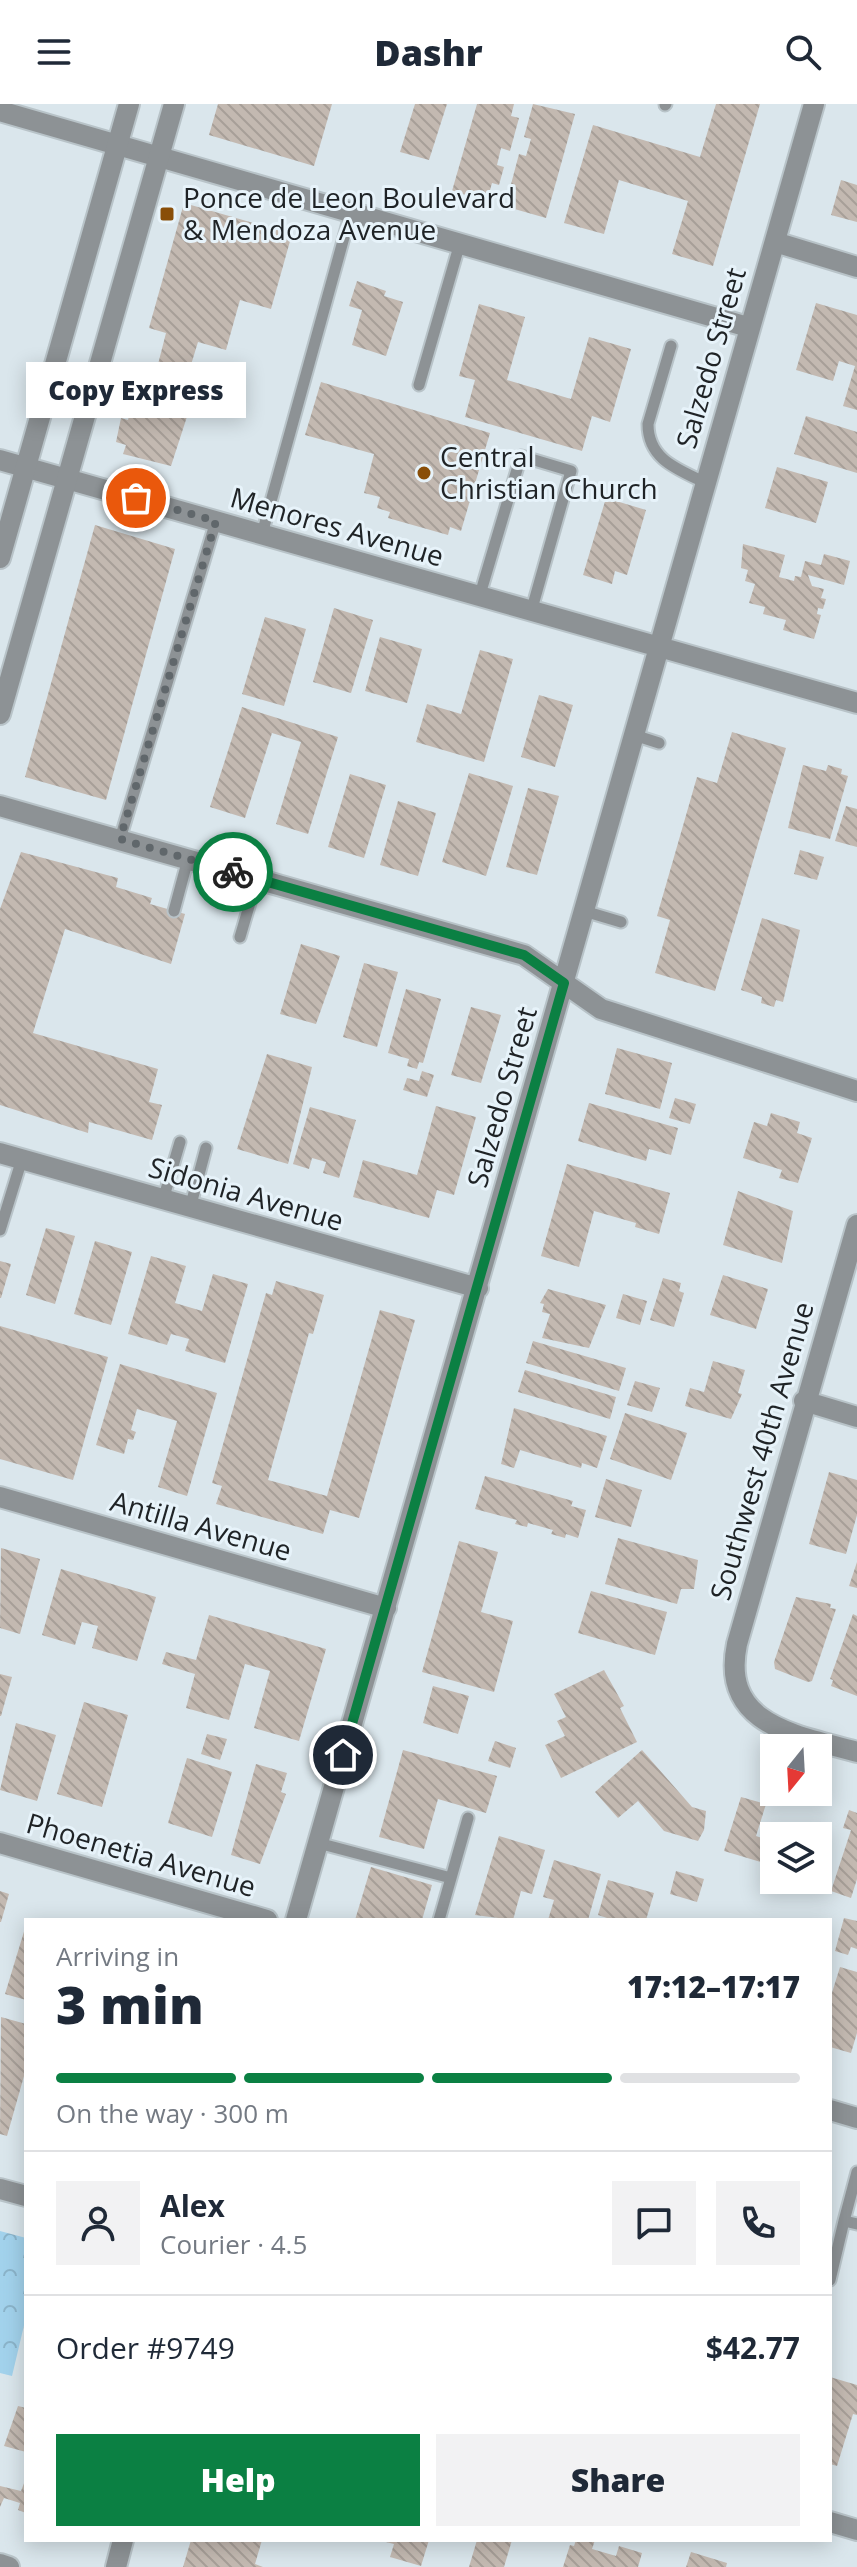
<!DOCTYPE html>
<html lang="en">
<head>
<meta charset="utf-8">
<style>
	:root { --surface:#fff; --page:#f2f2f3; --text:#1f2937; --muted:#747a83; --line:#e0e1e3; --accent:#0b8043 }
	body { margin:0; font-family:"Open Sans",sans-serif; background:var(--page); color:var(--text); height:100vh; display:flex; flex-direction:column; font-size:30px; white-space:nowrap }
	* { box-sizing:border-box; margin:0 }
	p { font-size:26px; color:var(--muted) }
	.icon { flex:none; width:44px; height:44px; fill:none; stroke:currentColor; stroke-width:2; stroke-linecap:round; stroke-linejoin:round }
	.map { position:relative; flex:1; overflow:hidden }
	.side { position:absolute; left:24px; top:1814px; width:808px; height:624px; display:flex; flex-direction:column; background:var(--surface); border-radius:0px; box-shadow:0 4px 20px #0003 }
	.side>* { flex:none }
	.needle { width:52px; rotate:198deg }
	.tools { position:absolute; left:760px; top:1630px; display:grid; gap:16px }
	.tools a { display:grid; place-items:center; width:72px; height:72px; border-radius:0px; background:var(--surface); box-shadow:0 4px 20px #0003; font-size:40px }
	.pin { position:absolute; display:grid; place-items:center; width:68px; height:68px; color:#fff; margin:-34px; border:4px solid #fff; border-radius:50%; box-shadow:0 2px 8px #0007 }
	.courier { position:absolute; display:grid; place-items:center; width:80px; height:80px; margin:-40px; border:6px solid #0b8043; border-radius:50%; background:#fff; color:#222; box-shadow:0 2px 10px #0007 }
	.bubble { position:absolute; height:56px; border-radius:0px; background:var(--surface); box-shadow:0 4px 20px #0003; font-size:26px; font-weight:800; line-height:56px; text-align:center }
	.overview em { font-style:normal; font-weight:800 }
	.overview div { display:flex; flex-direction:column-reverse }
	.overview { display:flex; align-items:center; justify-content:space-between; height:136px; padding:0 32px }
	h1 { font-size:52px; font-weight:800; line-height:60px }
	.bar { display:grid; grid-template-columns:repeat(4,1fr); gap:12px 8px; align-content:center; height:96px; padding:0 32px }
	.bar i { height:10px; border-radius:6px; background:var(--line) }
	.bar .current { background:var(--accent) }
	.bar p { grid-column:span 4 }
	.line { display:flex; align-items:center; gap:20px; padding:0 32px; border-top:2px solid var(--line) }
	.line div { flex:1 }
	.round { display:grid; place-items:center; flex:none; width:84px; height:84px; border-radius:0px; background:var(--page) }
	.cta { display:flex; gap:16px; margin-top:auto; padding:16px 32px }
	.cta a { flex:1; height:92px; border-radius:0px; background:var(--accent); color:#fff; font-size:32px; font-weight:800; line-height:92px; text-align:center }
	.cta a+a { background:var(--page); color:var(--text) }
	header { display:flex; justify-content:space-between; align-items:center; height:104px; padding:0 32px; background:var(--surface); font-size:36px; font-weight:800 }
	.map>svg:first-child { display:block }
	.park { fill:url(#park-crowns) }
	.building { fill:url(#building-back-hatch) }
	.lines { fill:none; stroke-linecap:round; stroke-linejoin:round }
	.service-casing { stroke:#b8c3c8; stroke-width:15 }
	.minor-casing { stroke:#b8c3c8; stroke-width:24 }
	.tertiary-casing { stroke:#b8c3c8; stroke-width:24 }
	.service { stroke:#8d9295; stroke-width:11 }
	.minor { stroke:#8d9295; stroke-width:20 }
	.tertiary { stroke:#8d9295; stroke-width:20 }
	.done { stroke:#60676b; stroke-width:8; stroke-dasharray:0 14.4 }
	.route { stroke:#0b8043; stroke-width:10 }
	.poi-dot { fill:#894e08; stroke:#e7f3fa; stroke-width:3 }
	.labels { text-anchor:middle; stroke-width:6; stroke-linejoin:round; paint-order:stroke }
	.poi-label { font-size:28px; fill:#1f2326; stroke:#e7f3fa; text-anchor:start }
	.street-label { font-size:28px; fill:#1f2326; stroke:#e7f3fa }
</style>
</head>
<body>
<header><svg class="icon" aria-label="menu" viewBox="0 0 24 24"><path d="M4 6h16M4 12h16M4 18h16"/></svg>Dashr<svg class="icon" aria-label="search" viewBox="0 0 24 24"><circle cx="10" cy="10" r="6"/><path d="M15 15l6 6"/></svg></header>
<div class="map">
<svg width="857" height="2463" viewBox="0 0 857 2463">
	<defs>
		<pattern id="park-crowns" width="20" height="18" patternUnits="userSpaceOnUse" patternTransform="scale(2)"><rect width="20" height="18" fill="#a2d2ec"/><path d="M2 6a3 3 0 1 1 6 0M12 15a3 3 0 1 1 6 0" fill="none" stroke="#8bb4ca"/></pattern>
		<pattern id="building-back-hatch" width="6" height="6" patternUnits="userSpaceOnUse" patternTransform="scale(2)"><rect width="6" height="6" fill="#c3b9b1"/><path d="M-1 5l2 2M0 0l6 6M5-1l2 2" fill="none" stroke="#a79f98"/></pattern>
	</defs>
	<rect width="100%" height="100%" fill="#dae6ec"/>
	<path class="park" d="M0,2127L26,2134V2213L12,2272L0,2269Z"/>
	<path class="building" d="M218,0H332L314,62L209,31Z
		M415,0H447L429,56L400,48Z
		M477,0H514L511,12L519,14L510,47L501,44L497,61L504,63L499,81L492,79L487,97L452,87Z
		M533,0L575,10L546,114L511,104L516,86L510,84L519,50L526,52L531,35L524,33Z
		M716,0H760L713,162L672,150L688,97L619,76L604,130L564,119L593,21L700,53Z
		M841,76L857,81V118L831,111Z
		M184,99L292,130L271,205L240,196L226,246L198,238L186,277L193,279L191,290L194,291L171,362L123,350L126,341L116,338L121,314L128,316L141,265L156,268L166,229L149,224Z
		M357,177L386,187L384,192L403,198L386,252L352,241L362,206L349,202Z
		M816,199L857,211V306L843,302L855,262L839,257L833,277L796,266Z
		M479,200L525,213L507,276L571,295L589,233L631,245L610,318L592,312L582,347L465,313L475,276L459,272Z
		M321,278L490,329L461,427L450,423L448,431L388,414L390,408L377,404L380,393L364,389L374,350L305,331Z
		M806,312L857,328V369L794,350Z
		M777,363L828,378L816,419L765,404Z
		M606,394L646,406L627,471L615,467L612,480L583,471Z
		M95,421L175,445L106,696L25,673Z
		M743,440L785,451L779,473L794,477L795,472L801,473L805,457L821,461L824,450L850,457L844,481L808,471L812,482L824,485L821,494L826,495L823,505L818,504L817,510L821,511L814,535L783,526L786,516L763,510L765,503L749,499L755,480L745,477L748,466L741,464Z
		M334,504L373,516L351,589L313,578Z
		M265,513L306,525L284,602L242,590Z
		M380,533L422,545L407,599L365,587Z
		M480,546L513,555L484,658L416,638L427,600L461,610Z
		M539,591L573,601L555,663L521,653Z
		M242,603L338,633L308,730L276,720L301,638L272,629L245,714L210,703Z
		M732,628L786,644L715,887L655,869L670,816L657,812L697,673L717,679Z
		M803,661L826,667L828,661L842,665L841,670L848,672L830,735L788,724Z
		M469,669L513,682L486,772L442,758Z
		M350,670L386,681L364,754L328,743Z
		M528,684L559,692L537,771L506,763Z
		M398,697L436,709L418,772L380,761Z
		M846,702L857,705V743L835,737Z
		M800,746L824,753L817,776L794,770Z
		M21,748L118,774L116,783L152,794L150,800L185,810L171,860L65,825L33,929L158,965L149,998L162,1001L152,1036L89,1018L88,1029L0,1001V805Z
		M762,814L800,826L783,898L776,896L774,903L761,899L762,893L741,886Z
		M301,840L340,852L316,920L280,910Z
		M364,859L398,868L377,943L343,933Z
		M406,885L441,895L423,959L419,958L417,965L407,962L409,955L388,949Z
		M471,903L501,911L481,979L451,971Z
		M617,944L672,959L660,1005L605,990Z
		M267,950L312,963L288,1060L237,1045Z
		M422,967L434,971L427,993L403,986L407,974L419,977Z
		M675,994L696,1000L690,1020L669,1014Z
		M589,999L678,1024L671,1051L649,1045L646,1057L578,1037Z
		M436,1002L476,1013L454,1091L437,1086L429,1114L353,1093L363,1056L417,1071Z
		M310,1003L356,1016L339,1074L323,1069L326,1058L312,1054L309,1065L293,1060Z
		M771,1009L800,1018L797,1029L812,1034L798,1079L779,1074L782,1066L743,1054L754,1018L767,1022Z
		M567,1060L670,1089L659,1130L635,1123L636,1119L594,1107L579,1163L541,1152Z
		M738,1087L793,1107L782,1159L723,1141Z
		M46,1124L75,1132L55,1200L26,1191Z
		M95,1137L132,1148L111,1221L74,1210Z
		M151,1152L186,1162L175,1199L202,1207L213,1170L248,1180L225,1259L185,1247L189,1235L171,1230L167,1241L128,1230Z
		M0,1157L11,1160L1,1194H0Z
		M723,1171L768,1185L756,1225L710,1211Z
		M663,1174L681,1179L679,1187L684,1189L674,1223L650,1216Z
		M276,1177L324,1191L313,1230L309,1229L268,1376L327,1392L380,1206L415,1216L359,1414L330,1406L323,1430L216,1400L222,1382L212,1379L266,1189L272,1191Z
		M548,1185L606,1201L589,1244L542,1234L550,1210L542,1208L544,1200L540,1199Z
		M623,1190L647,1197L640,1221L616,1214Z
		M0,1222L108,1253L73,1376L0,1355Z
		M533,1237L626,1264L619,1287L526,1259Z
		M713,1257L745,1266L738,1289L742,1290L731,1315L685,1302L690,1284L704,1288Z
		M120,1260L217,1289L187,1392L158,1383L177,1317L137,1305L131,1326L136,1328L133,1336L128,1335L124,1350L96,1341Z
		M525,1266L616,1293L610,1315L518,1288Z
		M635,1277L660,1284L652,1308L627,1301Z
		M514,1304L607,1332L597,1364L582,1359L581,1364L520,1346L514,1364L501,1360Z
		M625,1309L687,1329L671,1376L610,1355Z
		M829,1368L857,1376V1411L846,1450L809,1440Z
		M485,1372L573,1397L571,1402L586,1406L578,1434L566,1430L565,1434L551,1430L553,1426L528,1419L527,1423L515,1420L517,1416L475,1405Z
		M606,1375L642,1386L631,1423L595,1413Z
		M618,1434L698,1456L694,1485H681L677,1500L605,1480Z
		M459,1437L498,1448L481,1508L513,1517L494,1588L422,1568Z
		M1,1444L40,1455L20,1530L0,1524Z
		M857,1458V1484L849,1482Z
		M61,1465L156,1493L137,1557L92,1544L98,1522L82,1518L75,1541L42,1531Z
		M591,1487L667,1508L655,1551L578,1529Z
		M796,1493L831,1500L830,1504L836,1505L812,1577L808,1578L775,1565L774,1558Z
		M853,1510L857,1512V1592L831,1582L833,1576L830,1575Z
		M209,1511L326,1545L299,1637L254,1624L270,1567L245,1560L229,1616L186,1604L195,1570L162,1560L166,1548L196,1556Z
		M604,1566L624,1602L620,1604L637,1638L561,1674L545,1641L565,1632L557,1617L566,1613L554,1590Z
		M0,1570L12,1573L1,1612H0Z
		M433,1582L469,1592L458,1630L423,1619Z
		M84,1598L128,1611L102,1703L57,1690Z
		M16,1619L56,1631L37,1697L0,1686Z
		M207,1630L227,1635L220,1656L201,1650Z
		M495,1637L516,1644L510,1664L488,1657Z
		M403,1646L497,1672L486,1709L438,1695L424,1745L379,1733Z
		M642,1646L692,1703L706,1707L704,1726L698,1737L664,1727L638,1697L618,1714L595,1688Z
		M187,1654L232,1668L212,1733L168,1719Z
		M256,1660L287,1669L281,1688L286,1690L260,1760L231,1751Z
		M741,1693L766,1700L756,1732L774,1738V1762L724,1747Z
		M849,1706L857,1709V1775L851,1794L831,1787L851,1726L843,1724Z
		M499,1732L545,1746L532,1790L521,1787L513,1816L475,1811Z
		M554,1756L601,1770L588,1816H548L554,1796L543,1793Z
		M371,1763L432,1781L422,1816H355Z
		M676,1767L704,1775L697,1798L670,1790Z
		M608,1776L654,1789L646,1816H613L598,1811Z
		M0,1787L9,1790L1,1818H0Z
		M844,1814L857,1817V1845L851,1843L848,1851L835,1847Z
		M26,1821V1896L5,1890Z
		M840,1863L857,1868V1929L851,1949L830,1943V1895Z
		M1,1913L26,1920V1965L7,2032L0,2030Z
		M830,2273L857,2281V2311L853,2310L837,2362L830,2360Z
		M18,2302L26,2304V2348L4,2342Z
		M26,2374V2409L18,2406L20,2399L4,2394L0,2403V2382L21,2387Z
		M191,2436H262L255,2460L263,2463H183Z
		M429,2436L421,2462L390,2453L394,2440L382,2437Z
		M477,2436H512L504,2463H469Z
		M576,2436H595L592,2445L616,2452L619,2442L642,2449L638,2463H563L570,2441L574,2442Z
		M691,2448L727,2459L726,2463H686Z"/>
	<g class="lines">
		<defs>
			<path id="service" d="M665,1L666,0
				M671,242L648,320C648,355 677,365 704,378
				M419,281L460,139
				M262,430L351,108
				M479,494L521,352L571,367L531,508
				M634,631L659,639
				M120,735L216,417
				M174,807L188,755
				M584,807L621,818
				M240,833L257,775
				M163,1096L180,1038
				M190,1104L206,1044
				M0,1126L22,1055
				M318,1739L451,1774L468,1714
				M439,1816L451,1774
				M844,2117L857,2068
				M830,2176L844,2117L857,2120"/>
			<path id="minor" d="M0,7L748,223
				M775,138L857,163
				M0,356L857,599
				M0,702L524,851L601,905L857,987
				M0,1049L478,1184
				M857,1121L737,1540C720,1622 797,1631 857,1648
				M804,1297L857,1313
				M0,1393L386,1504
				M0,1739L267,1816
				M296,1816L814,0
				M830,2006L857,2014
				M0,2085L26,2092
				M830,2418L857,2426
				M0,2460L9,2463
				M116,2463L123,2436"/>
			<path id="tertiary" d="M0,454L129,0
				M0,610L174,0"/>
		</defs>
		<use href="#service" class="service-casing"/>
		<use href="#minor" class="minor-casing"/>
		<use href="#tertiary" class="tertiary-casing"/>
		<use href="#service" class="service"/>
		<use href="#minor" class="minor"/>
		<use href="#tertiary" class="tertiary"/>
	</g>
	<g class="lines">
		<path class="done" d="M136,394L216,417L120,735L233,768"/>
		<path class="route" d="M233,768L524,851L564,879L343,1651"/>
	</g>
	<g class="poi-dot">
		<rect x="159" y="102" width="16" height="16" rx="4"/>
		<circle cx="424" cy="369" r="8"/>
	</g>
	<g class="labels">
		<g class="poi-label">
			<text x="183" y="104">Ponce de Leon Boulevard<tspan x="183" dy="32">&amp; Mendoza Avenue</tspan></text>
			<text x="440" y="363">Central<tspan x="440" dy="32">Christian Church</tspan></text>
		</g>
		<g class="street-label">
			<text transform="translate(711 254) rotate(-74)" y="10">Salzedo Street</text>
			<text transform="translate(337 423) rotate(16)" y="10">Menores Avenue</text>
			<text transform="translate(502 993) rotate(-74)" y="10">Salzedo Street</text>
			<text transform="translate(246 1090) rotate(16)" y="10">Sidonia Avenue</text>
			<text transform="translate(762 1347) rotate(-74)" y="10">Southwest 40th Avenue</text>
			<text transform="translate(201 1422) rotate(16)" y="10">Antilla Avenue</text>
			<text transform="translate(141 1751) rotate(16)" y="10">Phoenetia Avenue</text>
		</g>
	</g>
</svg>
<div class="tools">
<a><svg class="needle" viewBox="-14 -14 28 28"><path d="M0-13l5 13h-10z" fill="#e53935"/><path d="M0 13l5-13h-10z" fill="#747a83"/></svg></a>
<a><svg class="icon" aria-label="layers" viewBox="0 0 24 24"><path d="M12 4l9 5-9 5-9-5zM3 14l9 5 9-5"/></svg></a>
</div>
<div class="pin" style="left:136px;top:394px;background:#ea580c"><svg class="icon" aria-label="bag" viewBox="0 0 24 24"><path d="M5 8h14l-1 12H6zM9 8a3 3 0 0 1 6 0"/></svg></div>
<div class="pin" style="left:343px;top:1651px;background:#1f2937"><svg class="icon" aria-label="home" viewBox="0 0 24 24"><path d="M3 11l9-7 9 7M6 9v11h12V9"/></svg></div>
<div class="courier" style="left:233px;top:768px"><svg class="icon" aria-label="bike" viewBox="0 0 24 24"><circle cx="6" cy="16" r="4"/><circle cx="18" cy="16" r="4"/><path d="M6 16l4-8h5l3 8M10 8l3 8H6M13 5h3"/></svg></div>
<div class="bubble" style="left:26px;top:258px;width:220px">Copy Express</div>
<section class="side">
<div class="overview"><div><h1>3 min</h1><p>Arriving in</p></div><em>17:12–17:17</em></div>
<div class="bar"><i class="current"></i><i class="current"></i><i class="current"></i><i></i><p>On the way · 300 m</p></div>
<div class="line" style="height:144px"><a class="round"><svg class="icon" aria-label="person" viewBox="0 0 24 24"><circle cx="12" cy="8" r="4"/><path d="M4 21q1-7 8-7t8 7"/></svg></a><div><b>Alex</b><p>Courier · 4.5</p></div><a class="round"><svg class="icon" aria-label="chat" viewBox="0 0 24 24"><path d="M4 5h16v11H9l-5 4z"/></svg></a><a class="round"><svg class="icon" aria-label="phone" viewBox="0 0 24 24"><path d="M5 4h4l2 5-3 2q2 4 5 5l2-3 5 2v4C11 20 4 13 5 4z"/></svg></a></div>
<div class="line" style="height:104px"><div>Order #9749</div><b>$42.77</b></div>
<div class="cta"><a>Help</a><a>Share</a></div>
</section>
</div>
</body>
</html>
